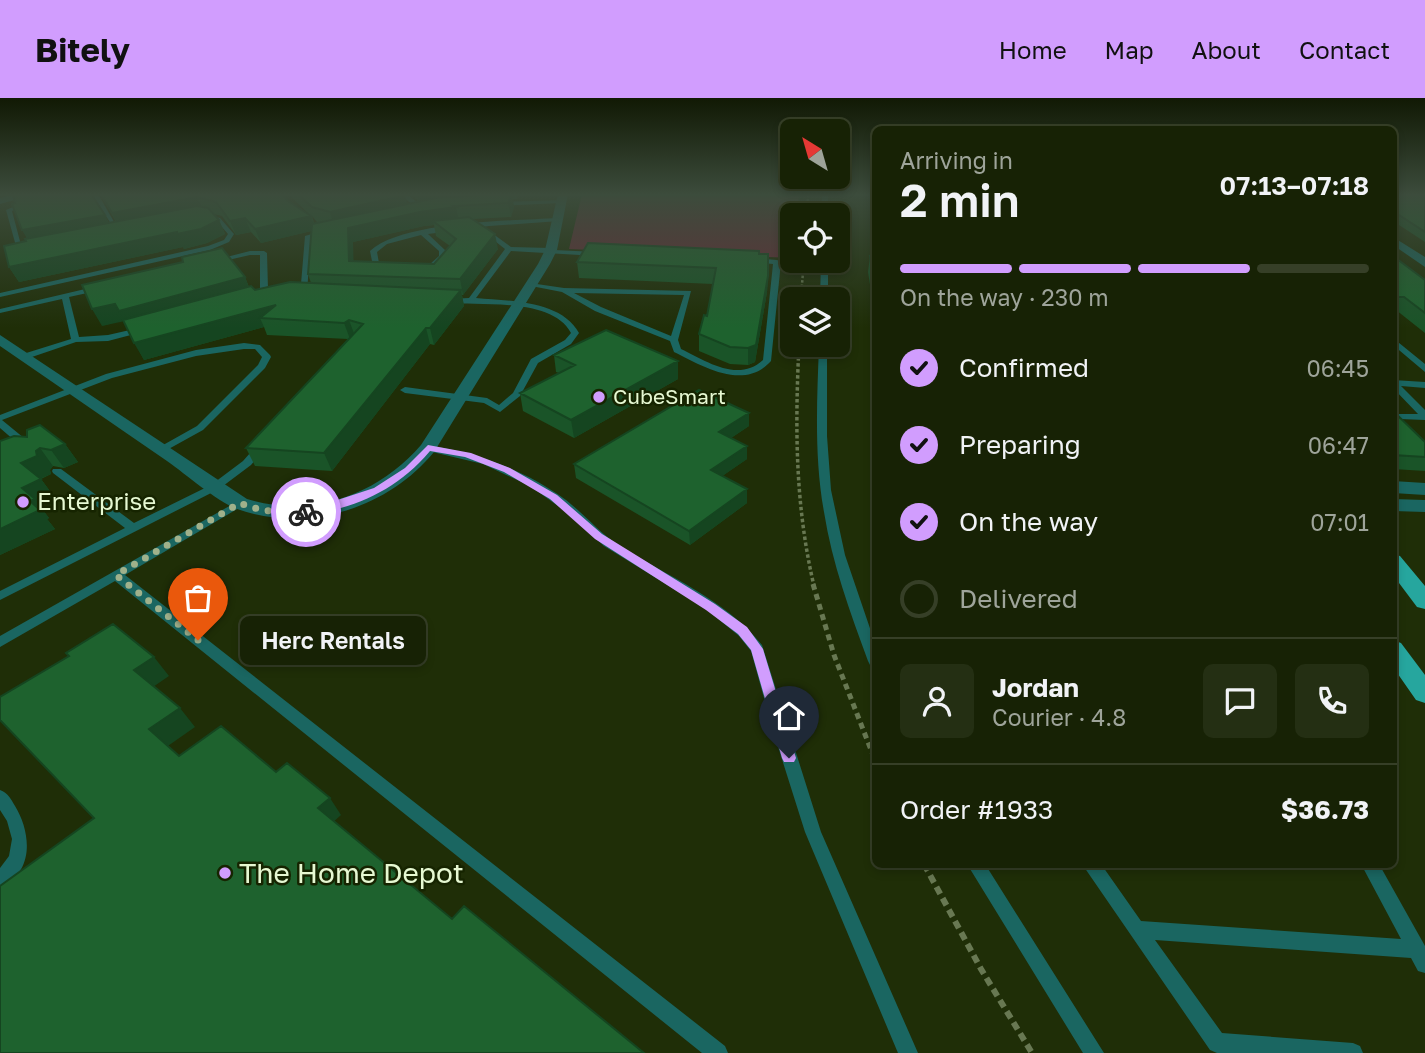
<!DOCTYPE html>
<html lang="en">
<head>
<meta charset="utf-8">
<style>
	:root { --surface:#172205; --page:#242f13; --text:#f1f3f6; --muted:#9ea49a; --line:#363f27; --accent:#d19dfe }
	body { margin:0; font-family:"Golos Text",sans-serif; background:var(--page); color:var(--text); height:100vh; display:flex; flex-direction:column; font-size:26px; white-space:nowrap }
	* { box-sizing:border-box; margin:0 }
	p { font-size:23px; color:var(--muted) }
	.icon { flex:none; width:38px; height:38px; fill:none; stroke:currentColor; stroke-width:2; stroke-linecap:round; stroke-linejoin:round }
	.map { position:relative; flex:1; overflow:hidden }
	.side { position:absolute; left:872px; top:28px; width:525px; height:742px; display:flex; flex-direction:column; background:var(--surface); border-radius:10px; box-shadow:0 4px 10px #0003,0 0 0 2px var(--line) }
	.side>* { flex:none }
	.needle { width:46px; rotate:323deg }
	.tools { position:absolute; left:780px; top:21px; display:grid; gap:14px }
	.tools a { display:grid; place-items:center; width:70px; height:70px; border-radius:10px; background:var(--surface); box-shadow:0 4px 10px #0003,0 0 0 2px var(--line); font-size:35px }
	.pin { position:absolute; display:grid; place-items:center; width:60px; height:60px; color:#fff; margin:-72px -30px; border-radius:50% 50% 50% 0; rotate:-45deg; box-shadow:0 0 7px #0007 }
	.pin .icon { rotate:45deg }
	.courier { position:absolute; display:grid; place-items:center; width:70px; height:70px; margin:-35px; border:5px solid #d19dfe; border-radius:50%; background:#fff; color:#222; box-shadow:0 2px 9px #0007 }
	.bubble { position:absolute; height:49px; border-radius:10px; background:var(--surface); box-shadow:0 4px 10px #0003,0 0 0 2px var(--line); font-size:23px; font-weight:600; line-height:49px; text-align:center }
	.head em { font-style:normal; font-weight:600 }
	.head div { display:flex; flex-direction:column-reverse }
	.head { display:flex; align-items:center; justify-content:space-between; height:119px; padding:0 28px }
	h1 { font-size:46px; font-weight:600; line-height:52px }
	.bar { display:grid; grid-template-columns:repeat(4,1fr); gap:10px 7px; align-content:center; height:84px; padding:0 28px }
	.bar i { height:9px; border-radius:5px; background:var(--line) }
	.bar .selected { background:var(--accent) }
	.bar p { grid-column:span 4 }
	.line { display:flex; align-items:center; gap:18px; padding:0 28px; border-top:2px solid var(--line) }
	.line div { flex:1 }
	.round { display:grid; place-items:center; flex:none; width:74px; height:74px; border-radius:10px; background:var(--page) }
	ol { padding:0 28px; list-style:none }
	li { display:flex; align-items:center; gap:21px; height:77px }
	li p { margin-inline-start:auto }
	li .icon { padding:7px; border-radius:50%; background:var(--accent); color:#111; stroke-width:4 }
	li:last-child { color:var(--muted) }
	li i { width:38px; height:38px; border:4px solid var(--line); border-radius:50% }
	header { display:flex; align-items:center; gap:42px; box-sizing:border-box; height:98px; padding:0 35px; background:var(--accent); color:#111 }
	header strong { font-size:33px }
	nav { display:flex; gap:38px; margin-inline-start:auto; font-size:24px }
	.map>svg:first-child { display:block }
	.green { fill:#6a2838 }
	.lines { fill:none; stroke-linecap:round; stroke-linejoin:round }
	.path-far3 { stroke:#687852; stroke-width:2.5; stroke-dasharray:2.5 2; stroke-linecap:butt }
	.path-far2 { stroke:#687852; stroke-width:3.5; stroke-dasharray:3.5 2.5; stroke-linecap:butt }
	.path-far1 { stroke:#687852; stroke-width:5; stroke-dasharray:6 4.5; stroke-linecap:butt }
	.path { stroke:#687852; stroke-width:6; stroke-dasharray:8 5; stroke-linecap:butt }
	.service { fill:#1a6661; fill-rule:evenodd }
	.minor { fill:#1a6661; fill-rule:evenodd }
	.trunk { fill:#26a69e; fill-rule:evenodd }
	.wall { fill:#1a5428; fill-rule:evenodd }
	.shaded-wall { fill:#154520 }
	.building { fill:#1e622e; stroke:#154520; stroke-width:2 }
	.route { fill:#d19dfe }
	.done { stroke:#a0b18b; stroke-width:7; stroke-dasharray:0 12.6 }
	.poi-dot { fill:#d19dfe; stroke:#162400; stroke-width:2.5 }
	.labels { text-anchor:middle; stroke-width:5; stroke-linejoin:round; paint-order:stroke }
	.far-poi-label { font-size:21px; fill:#e6f8d2; stroke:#162400; text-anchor:start }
	.poi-label { font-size:24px; fill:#e6f8d2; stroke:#162400; text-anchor:start }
	.near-poi-label { font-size:28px; fill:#e6f8d2; stroke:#162400; text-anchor:start }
</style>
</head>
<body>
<header>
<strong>Bitely</strong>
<nav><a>Home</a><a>Map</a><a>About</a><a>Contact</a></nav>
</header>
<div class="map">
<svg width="1425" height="955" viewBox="0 0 1425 955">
	<rect width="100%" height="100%" fill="#1f2e07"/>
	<path class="green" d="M582,96H799L798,117H793V160L569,151Z"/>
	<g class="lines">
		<path class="path-far3" d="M807,117L808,96
			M801,198L804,163"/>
		<path class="path-far2" d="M801,201V196
			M799,247C795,329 795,407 814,488"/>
		<path class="path-far1" d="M813,486L834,557L875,662"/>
		<path class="path" d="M924,766L981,871L1032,955"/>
		<path class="service" d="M92,96H98L117,129H113Z
			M399,96H407L419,106L410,112H406V110L412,106Z
			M822,96H828V117H822Z
			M869,96H875V112L872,110Z
			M29,102L31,105L12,113L21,147L16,148L6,112Z
			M563,102L561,105L498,108L495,106L498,104Z
			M203,116L220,120L234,136L229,144L210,152L0,199V195L208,148L224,142L228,136L216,122L201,119V117Z
			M557,120L560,122L559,123L489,128L428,136L446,153L444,160L433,169L429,167L439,158V153L421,137L387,146L377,154L379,165L391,169V173L373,168L370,153C403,123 511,123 557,120Z
			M481,130H485L511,149L551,150L554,152L597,154L601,156L597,158L511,153L476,200C509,203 561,202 579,235L571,246L538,265L520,298L500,314L484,305L405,295L400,292L405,289L487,300L499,307L513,295L531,261L565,242L571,235C552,199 479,208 445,205V201H448L469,200L505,151L481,132Z
			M325,132L327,133V135L311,139L307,194L311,196L307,198H300L305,138Z
			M250,153H264L267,155L268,191L255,202L251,200L260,190V157H250L215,165L211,163Z
			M751,160L777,162L781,164L771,263C744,293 704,269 674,254L670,243L595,213L562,194L526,187L530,185L564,190L691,193L678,242L681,251C706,263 738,285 763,262L773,166L748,164L747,162ZM574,195L684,197L671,238L601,209Z
			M821,163H828V201H820Z
			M98,188L102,190L101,192L69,199L79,239L108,237L143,229H146V233L108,243L76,244L29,260H23V256L71,241L62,201L0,215V211Z
			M1393,240L1425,266V274L1393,247Z
			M244,245L260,247L270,257L271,259L265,270L203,332L165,353L161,354L156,351L197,328L258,267L262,259L255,251H244L196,258L112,280L2,322L30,345V349H22L0,330V317L106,276L196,252Z
			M819,247H827V338L831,392L845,457L875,545V568L870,567L868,563C850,514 832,465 824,414C814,358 817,303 819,247Z
			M1393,282L1425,284V290L1401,288L1425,312V322L1400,321L1397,326L1393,327L1394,316H1418L1393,290Z
			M261,346L266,349L251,367L219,391L0,502V493L125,430L53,375L52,373L53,371H61L134,425L211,387L243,363L257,347Z
			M428,347C478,356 524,371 566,402C584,416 599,434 618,447C668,479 724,500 762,547L821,734L918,955H898L805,734L774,636L751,553L739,538L705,510L604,448L565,413L530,388L483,366L424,352V348Z
			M240,402L246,405L244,407L125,477L725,948L728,955H702L115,483L0,549V538Z
			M0,692C8,695 11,701 15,708C31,734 35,775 0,789V770L9,758L12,741L7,723L0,712Z
			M967,766H985L1104,955H1083Z
			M1082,766H1101L1141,823L1401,841L1361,766H1379L1425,848V875L1418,873L1411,860L1155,842L1222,935L1353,945L1360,948L1363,955H1217L1210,952Z"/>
		<path class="minor" d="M15,96H36L0,106V100Z
			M558,96H568L557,152L550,166L434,354C388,410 308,436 237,411C215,402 187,377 167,363C111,325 56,286 0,248V237L247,401C311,421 378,397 421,347L538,166L545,152Z
			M1393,139L1425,159V169L1393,147Z
			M1393,383L1425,385V397L1393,395Z
			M1393,401L1425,402V414L1393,413Z"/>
		<path class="trunk" d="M1393,456L1400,458L1425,488V511L1417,509L1393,477Z
			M1393,542L1401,545L1425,577V605L1416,602L1393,569Z"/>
	</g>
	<path class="wall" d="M100,96H282L288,103L310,117L288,96H405L407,106L418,103L412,96H451V99L462,98L457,96H518L517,101H512L514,109L511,119L473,121L498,151L463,197H462L464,208L434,247L430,246L332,373L255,368L246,350L348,241L267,237L264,229L144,262L123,222L102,228L245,179L249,189L255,192L311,185L308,176L311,133L261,145L251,134L236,137L222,118L214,116L219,122L225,136L207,145L184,151L183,149L19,184L9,169L27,141L15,105L105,117L109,125L116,124ZM312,118L317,124H319L314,125ZM434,127L436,138L450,148L434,166L353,163V144L424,128Z
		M1393,96H1425V144L1393,123Z
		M759,156L768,178L767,194L755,264L748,267L730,266L699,253V236L707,218L713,186L579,180L577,164Z
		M870,158L875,159V218L868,174Z
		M1393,158L1425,182V235L1396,212H1393Z
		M554,257L678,263V281L574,340L523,313L520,295L559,275L556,274Z
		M1393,313L1425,344V373L1393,371Z
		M749,315V328L731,340L747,361L722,378L747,391V405L690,447L576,380L574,366Z
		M0,343L65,346L78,364L64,370L53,368L50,372L51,376L41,381L55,400L39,407L49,420L47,421L55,431L0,457Z"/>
	<path class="shaded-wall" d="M399,96H405L407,106L334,128L330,114Z
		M417,96H451L452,104L420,109Z
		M512,96L514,109L511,119L508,105Z
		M197,99L204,113L119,130L112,115Z
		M456,109L459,124L433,123L434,127L424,128L353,144L354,178L349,163L348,130L420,114Z
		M105,117L112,131L31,147L22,132Z
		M311,118L316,132L261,145L255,131Z
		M245,120L251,134L236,137L230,123Z
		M219,122L225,136L207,145L184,151L183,149L19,184L9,169Z
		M495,136L498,151L463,197L460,181Z
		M768,178L767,194L755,264L748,267V250Z
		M245,179L251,195L102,228L92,211Z
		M461,192L464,208L434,247L430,230Z
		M276,207L260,220L264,229L144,262L134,245Z
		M349,222L355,238L350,241L344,225Z
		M426,230L430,246L332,373L324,355Z
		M678,263V281L574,340L571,322Z
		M749,315V328L719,348V334Z
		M65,346L78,364L64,370L51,352Z
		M747,348V361L711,386V372Z
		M40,350L53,368L50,372L51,376L35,383L21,365Z
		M41,381L55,400L39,407L49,420L47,421L55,431L0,457V431L30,403L22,390Z
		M747,391V405L690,447L689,433Z
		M154,559L169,578L150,591L134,572Z
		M180,610L195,629L165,650L149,631Z
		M330,700L341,717L330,727L318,710Z"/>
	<path class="building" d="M91,96L105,117L22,132L12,106L15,105L13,96Z
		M101,96H282L288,103L311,118L255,131L245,120L230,123L216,104L197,99L112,115Z
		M298,96H399L397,99L330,114L312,109Z
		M493,96H511L508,105L454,108L456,109L420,114L348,130L349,163L434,166L456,141L433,123L469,119L495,136L460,181L308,176L312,126L436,100Z
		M1393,96H1425V134L1393,113Z
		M197,108L208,110L219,122L201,131L177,136V134L9,169L4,148L26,143L25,141Z
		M588,145L759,153V156H768V178L756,247L748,250L730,249L699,236L704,217L707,218L716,170L577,164Z
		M222,150L245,179L119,213L115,206L92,211L82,187L183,164L182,159Z
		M870,158L875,159V187Z
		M1393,158L1425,182V215L1404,199H1393Z
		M290,184L461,192L430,230H426L324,355L246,350L363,226L349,222L344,225L260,220L276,207L134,245L123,222L251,188L255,192Z
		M606,232L678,263L571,322L520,295L575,267L554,257Z
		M699,292L749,315L719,334L747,348L711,372L747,391L689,433L574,366Z
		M1393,313L1425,344V359L1393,357Z
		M40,327L65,346L51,352L40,350L36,353L37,358L21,365L41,381L22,390L35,401L30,403L40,412L0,431V343L14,338L27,339V332Z
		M113,526L154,559L134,572L180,610L149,631L179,658L221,628L276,674L287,665L330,700L318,710L452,821L464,808L644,955H0V788L94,720L0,622V599L69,558L66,555Z"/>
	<linearGradient id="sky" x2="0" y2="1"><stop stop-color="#111904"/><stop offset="0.42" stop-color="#3c4c3c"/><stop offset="1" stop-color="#3c4c3c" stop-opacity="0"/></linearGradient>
	<rect width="1425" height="230" fill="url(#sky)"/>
	<path class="route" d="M428,347L471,355L510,370L557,397L602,436L715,506L747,529L763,551L796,660L794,664H784L782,660L751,552L738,536L706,512L595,441L550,401L504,374L465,359L430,353C396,393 357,409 306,418L301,414L374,390L405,370Z"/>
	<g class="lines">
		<path class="done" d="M198,542L116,477L240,405C261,414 283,415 306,414"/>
	</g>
	<g class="poi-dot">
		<circle cx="599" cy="299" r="7"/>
		<circle cx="23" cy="404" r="7"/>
		<circle cx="225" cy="775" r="7"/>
	</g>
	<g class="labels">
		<g class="far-poi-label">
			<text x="613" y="306">CubeSmart</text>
		</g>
		<g class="poi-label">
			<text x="37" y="412">Enterprise</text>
		</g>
		<g class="near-poi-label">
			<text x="239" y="785">The Home Depot</text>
		</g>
	</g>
</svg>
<div class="tools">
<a><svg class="needle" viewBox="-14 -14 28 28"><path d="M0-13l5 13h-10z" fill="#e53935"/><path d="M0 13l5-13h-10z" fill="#9ea49a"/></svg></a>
<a><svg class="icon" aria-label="locate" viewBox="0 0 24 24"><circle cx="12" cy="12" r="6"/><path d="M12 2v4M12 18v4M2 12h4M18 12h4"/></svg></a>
<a><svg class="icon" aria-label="layers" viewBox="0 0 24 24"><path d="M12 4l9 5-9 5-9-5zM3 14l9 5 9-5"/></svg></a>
</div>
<div class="pin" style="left:198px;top:542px;background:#ea580c"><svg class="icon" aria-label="bag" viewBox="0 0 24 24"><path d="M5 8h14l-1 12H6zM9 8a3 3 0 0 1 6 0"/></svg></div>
<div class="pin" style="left:789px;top:660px;background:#1f2937"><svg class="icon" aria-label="home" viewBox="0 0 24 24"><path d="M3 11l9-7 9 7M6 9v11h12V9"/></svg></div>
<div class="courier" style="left:306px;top:414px"><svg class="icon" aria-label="bike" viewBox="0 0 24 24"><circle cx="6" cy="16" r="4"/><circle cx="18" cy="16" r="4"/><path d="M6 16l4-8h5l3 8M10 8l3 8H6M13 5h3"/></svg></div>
<div class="bubble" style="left:240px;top:518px;width:186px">Herc Rentals</div>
<section class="side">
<div class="head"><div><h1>2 min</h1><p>Arriving in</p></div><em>07:13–07:18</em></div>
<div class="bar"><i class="selected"></i><i class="selected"></i><i class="selected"></i><i></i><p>On the way · 230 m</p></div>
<ol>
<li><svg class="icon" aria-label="check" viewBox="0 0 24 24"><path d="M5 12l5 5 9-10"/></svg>Confirmed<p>06:45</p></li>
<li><svg class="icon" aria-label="check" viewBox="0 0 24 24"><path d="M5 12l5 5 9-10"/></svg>Preparing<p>06:47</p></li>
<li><svg class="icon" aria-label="check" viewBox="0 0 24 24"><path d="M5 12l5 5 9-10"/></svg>On the way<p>07:01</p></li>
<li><i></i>Delivered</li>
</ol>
<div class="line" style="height:126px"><a class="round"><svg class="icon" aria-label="person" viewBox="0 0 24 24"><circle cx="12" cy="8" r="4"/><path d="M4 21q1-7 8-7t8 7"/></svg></a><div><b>Jordan</b><p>Courier · 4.8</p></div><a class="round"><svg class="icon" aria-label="chat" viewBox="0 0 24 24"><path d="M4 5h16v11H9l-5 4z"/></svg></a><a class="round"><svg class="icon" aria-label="phone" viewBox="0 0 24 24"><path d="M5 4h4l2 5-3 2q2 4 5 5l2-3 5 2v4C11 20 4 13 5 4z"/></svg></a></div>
<div class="line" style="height:91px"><div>Order #1933</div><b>$36.73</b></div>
</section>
</div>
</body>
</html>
